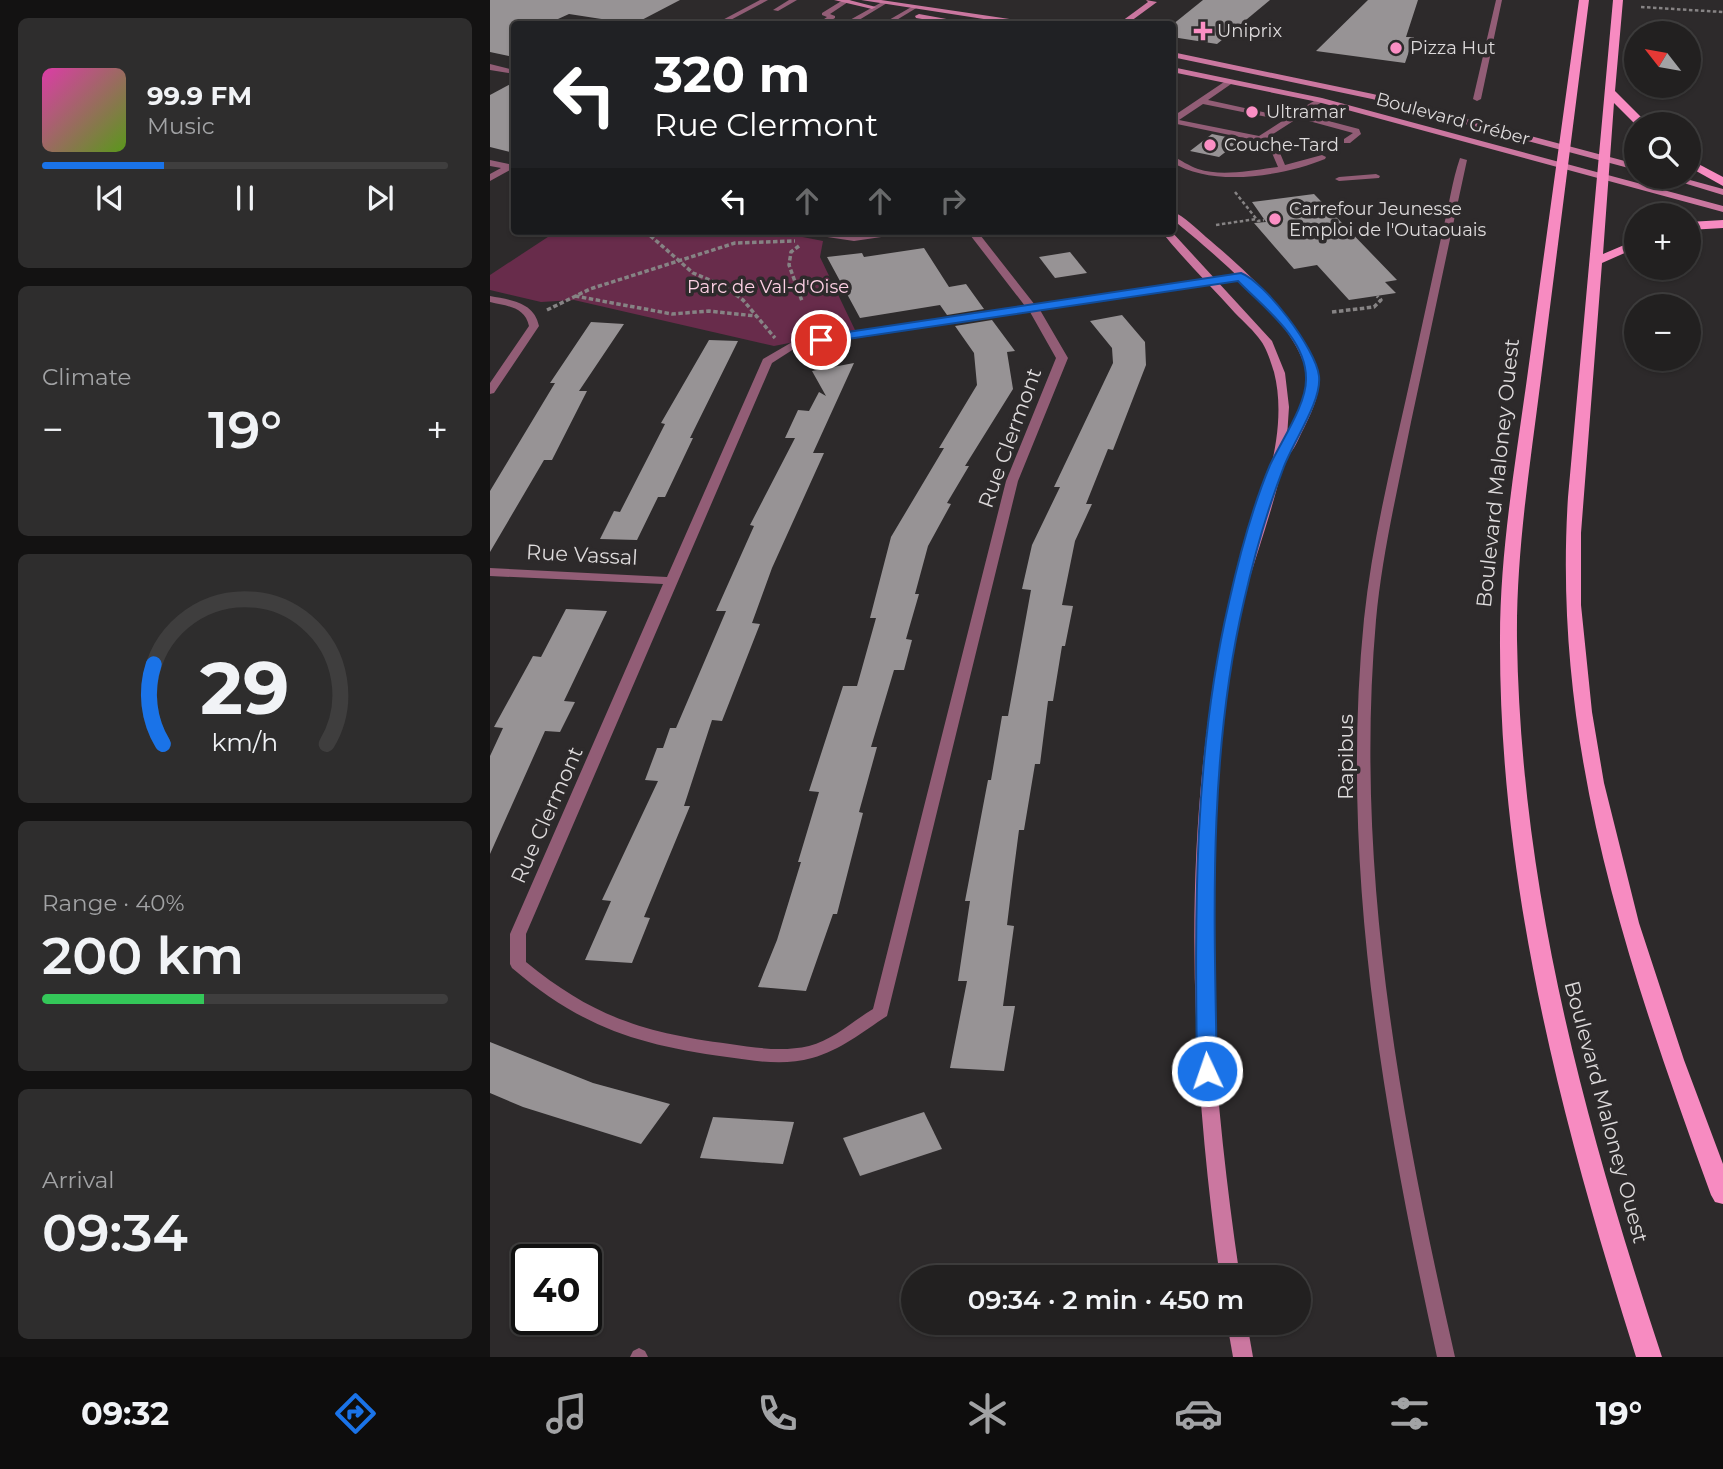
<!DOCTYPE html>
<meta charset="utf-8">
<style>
body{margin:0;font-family:Montserrat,sans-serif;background:#2e2d2d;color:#f1f3f6;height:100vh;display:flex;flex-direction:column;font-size:26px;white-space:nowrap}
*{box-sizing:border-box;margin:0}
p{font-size:23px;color:#a2a3a5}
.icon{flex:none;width:38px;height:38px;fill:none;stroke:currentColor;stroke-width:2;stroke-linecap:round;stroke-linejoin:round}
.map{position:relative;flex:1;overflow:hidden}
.side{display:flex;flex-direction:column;gap:18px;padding:18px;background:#131212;width:490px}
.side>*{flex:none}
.banner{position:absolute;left:21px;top:21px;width:665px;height:214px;border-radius:7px;box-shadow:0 2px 5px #0004,0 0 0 2px #3f3e3e;background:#202124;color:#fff;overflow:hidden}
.needle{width:46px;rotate:301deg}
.buttons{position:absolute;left:1134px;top:21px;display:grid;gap:14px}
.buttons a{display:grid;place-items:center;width:77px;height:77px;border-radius:50%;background:#222020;box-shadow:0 2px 5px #0004,0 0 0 2px #3f3e3e;font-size:35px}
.speed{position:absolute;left:21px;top:1244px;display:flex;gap:14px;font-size:35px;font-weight:700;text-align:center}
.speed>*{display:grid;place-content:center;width:91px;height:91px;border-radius:50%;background:#222020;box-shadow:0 2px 5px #0004,0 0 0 2px #3f3e3e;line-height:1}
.speed .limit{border:4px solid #111;border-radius:10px;background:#fff;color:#111}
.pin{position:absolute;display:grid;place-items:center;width:60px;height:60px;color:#fff;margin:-30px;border:4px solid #fff;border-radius:50%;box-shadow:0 2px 7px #0007}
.me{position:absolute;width:77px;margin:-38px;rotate:357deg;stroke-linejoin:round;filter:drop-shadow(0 0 5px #0008)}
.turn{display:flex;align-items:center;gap:24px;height:147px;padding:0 28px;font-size:32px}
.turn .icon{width:91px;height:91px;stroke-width:2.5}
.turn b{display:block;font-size:49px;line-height:60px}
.lanes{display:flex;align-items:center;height:66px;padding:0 28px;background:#0003;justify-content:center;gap:35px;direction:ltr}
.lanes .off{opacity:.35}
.big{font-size:52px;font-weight:600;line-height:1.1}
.side .card{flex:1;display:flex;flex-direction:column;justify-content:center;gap:10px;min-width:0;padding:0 24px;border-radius:10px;background:#2e2d2d}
.side .dial{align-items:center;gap:0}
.dial svg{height:182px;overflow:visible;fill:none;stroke:#3f3e3e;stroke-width:7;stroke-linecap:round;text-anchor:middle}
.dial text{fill:#f1f3f6;stroke:none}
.song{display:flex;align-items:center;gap:21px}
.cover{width:84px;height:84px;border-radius:10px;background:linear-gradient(135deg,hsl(320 70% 55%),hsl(90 70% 35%))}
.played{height:7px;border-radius:4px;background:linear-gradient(90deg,#1a73e8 30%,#3f3e3e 30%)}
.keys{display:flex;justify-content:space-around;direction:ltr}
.heat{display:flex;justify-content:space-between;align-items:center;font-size:38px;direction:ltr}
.charge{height:10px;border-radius:5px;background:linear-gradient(90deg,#34c759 40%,#3f3e3e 0)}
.trip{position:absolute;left:411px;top:1265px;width:410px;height:70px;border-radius:35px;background:#222020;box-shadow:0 2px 5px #0004,0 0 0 2px #3f3e3e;font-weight:600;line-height:70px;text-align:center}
.menu{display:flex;height:112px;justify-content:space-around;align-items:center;background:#0e0d0d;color:#a2a3a5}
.menu .icon{width:49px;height:49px}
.menu .active{color:#1a73e8}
.menu b{font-size:32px;color:#f1f3f6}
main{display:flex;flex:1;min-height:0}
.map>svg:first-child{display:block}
.green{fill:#682c4b}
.building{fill:#979395}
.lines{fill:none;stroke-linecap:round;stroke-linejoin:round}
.path-far1{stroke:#868384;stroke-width:2.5;stroke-dasharray:3.5 2.5;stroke-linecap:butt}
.path{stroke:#868384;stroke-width:3.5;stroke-dasharray:4.5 2.5;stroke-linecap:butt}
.lane{fill:#925d76;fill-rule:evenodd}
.street{fill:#925d76;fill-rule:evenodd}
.secondary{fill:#cb77a0;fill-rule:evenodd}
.primary{fill:#f78bc1;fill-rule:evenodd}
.route{fill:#1a73e8;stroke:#114b97;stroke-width:2}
.poi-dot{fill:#fb8fc4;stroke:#2d2a2b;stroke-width:2.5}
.labels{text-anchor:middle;stroke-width:7;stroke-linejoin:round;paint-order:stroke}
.far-poi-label{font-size:18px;fill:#dddadb;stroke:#2d2a2b;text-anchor:start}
.far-street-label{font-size:18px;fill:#dddadb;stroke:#2d2a2b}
.far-park-label{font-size:18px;fill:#fdd0e4;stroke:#2d2a2b}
.street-label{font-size:21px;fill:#dddadb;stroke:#2d2a2b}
</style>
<main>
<section class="side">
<div class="card">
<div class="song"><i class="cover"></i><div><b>99.9 FM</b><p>Music</p></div></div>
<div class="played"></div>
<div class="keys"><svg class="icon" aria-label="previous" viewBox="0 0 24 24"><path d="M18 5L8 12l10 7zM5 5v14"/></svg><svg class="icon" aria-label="pause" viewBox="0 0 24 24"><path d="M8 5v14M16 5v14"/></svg><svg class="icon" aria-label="next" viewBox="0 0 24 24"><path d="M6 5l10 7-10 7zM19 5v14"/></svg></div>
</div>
<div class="card"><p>Climate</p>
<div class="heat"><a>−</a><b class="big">19°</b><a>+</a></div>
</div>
<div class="card dial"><svg viewBox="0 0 100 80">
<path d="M14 69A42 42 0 1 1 86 69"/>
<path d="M14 69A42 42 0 0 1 10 34" stroke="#1a73e8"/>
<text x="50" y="56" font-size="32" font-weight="700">29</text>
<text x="50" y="72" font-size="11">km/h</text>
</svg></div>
<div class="card"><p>Range · 40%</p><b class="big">200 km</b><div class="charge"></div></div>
<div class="card"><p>Arrival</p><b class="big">09:34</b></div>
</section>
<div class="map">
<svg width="1233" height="1357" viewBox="0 0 1233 1357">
<rect width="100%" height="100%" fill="#2d2a2b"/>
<polygon class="green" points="67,231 282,231 333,241 330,257 365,330 284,346 84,300 51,302 0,290 0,275"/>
<g class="building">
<polygon points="0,0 190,0 144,24 79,14 57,24 24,24 24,57 0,52"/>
<polygon points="713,0 780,0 727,44 682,37 682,25"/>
<polygon points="878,0 928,0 916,37 924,37 915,63 826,51"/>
<polygon points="24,82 24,153 0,147 0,95"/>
<polygon points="722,134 751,140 729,157 700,151"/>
<polygon points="824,194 907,280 895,282 906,293 859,300 827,265 804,269 764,223 776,222 762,202"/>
<polygon points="434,248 459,287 476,284 494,309 457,315 450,305 370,318 337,257 372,253 374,257"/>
<polygon points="580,252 597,273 565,278 549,257"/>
<polygon points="632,315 655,342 656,365 623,450 618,449 596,504 602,504 585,541 572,605 583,606 575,646 572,646 563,701 558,701 550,764 545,764 534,830 529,830 523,876 517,925 524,926 513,1006 525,1006 514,1071 460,1068 477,981 468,981 480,901 475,901 498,780 501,780 512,716 518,716 541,590 532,589 542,545 570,487 564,487 623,363 622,348 600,321"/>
<polygon points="502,320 525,351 517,352 523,389 475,466 479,466 457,503 461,504 438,546 425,594 429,594 416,639 422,640 414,670 404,670 381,747 387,747 369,812 373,813 347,914 343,914 316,991 268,987 287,940 311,862 308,862 329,792 319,791 353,686 367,686 386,618 380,618 401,537 454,448 449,448 487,385 484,353 465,326"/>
<polygon points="101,322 134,324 89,391 97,391 62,460 54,460 0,552 0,491 65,383 60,383"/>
<polygon points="219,340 248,341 200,438 203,438 175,497 168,497 147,540 110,539 124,511 130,512 175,424 171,423"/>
<polygon points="364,363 323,453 334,453 282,568 262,623 270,624 232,721 222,720 194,806 200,806 154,917 160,918 142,963 95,960 121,901 112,900 168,781 155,780 167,748 173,748 180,728 186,728 236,611 226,611 264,526 260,525 305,438 295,438 308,410 319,411 329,392 336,396 322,371"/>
<polygon points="76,609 117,611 74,701 85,702 70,732 55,731 0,854 0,756 13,728 4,727 43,656 51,657"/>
<polygon points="0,1042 103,1083 180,1104 151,1144 33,1107 0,1093"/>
<polygon points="434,1112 452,1149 370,1176 353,1138"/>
<polygon points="223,1117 304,1122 293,1164 210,1158"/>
</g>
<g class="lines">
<g class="path-far1">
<polyline points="1151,7 1233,12"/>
<polyline points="745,192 768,221 774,220"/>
<polyline points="726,225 766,219"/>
</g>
<g class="path">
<polyline points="155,231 203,273 236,287 253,300 285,338"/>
<polyline points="309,246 301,252 299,265 312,301"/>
<polyline points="85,296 182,314 219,311 266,316"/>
<polyline points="57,310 100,289 245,243 305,241"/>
<polyline points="842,312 884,307 891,300 887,296"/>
</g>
<g class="lane">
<polygon points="270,0 278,0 233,24 225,24"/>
<polygon points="299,0 307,0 288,11 283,10"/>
<polygon points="353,0 361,0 340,14 345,16 345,18 334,24 327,24 337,17 332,15 332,13"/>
<polygon points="1006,0 1012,0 991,99 987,101 983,99"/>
<polygon points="392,2 397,3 369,20 384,22 384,24 371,24 358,21"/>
<polygon points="423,6 428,7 400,24 392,24"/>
<path d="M737,80L744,82L718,100L782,114L804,113L829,98H832V102L812,114L869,129L871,134L860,143H854V139L863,133L808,118L777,138L797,144L790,153L795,165L832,155L836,157L835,159C793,176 722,188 682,162V156C691,160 699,166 708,169C732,177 763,170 788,167L782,153L788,145L682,123V117ZM713,104L782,118H797L769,136L689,120Z"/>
<path d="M970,158L977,160C958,247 940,335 921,422C908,488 892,554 886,620C864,870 910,1115 965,1357H947C894,1115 849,867 874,619C883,534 905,450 923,367C933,321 943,275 953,229C959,206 962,181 970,158Z"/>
<polygon points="886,174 890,176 889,178 849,181 845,179 849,177"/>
<polygon points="149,1348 155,1351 158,1357 140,1357 143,1351"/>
</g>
<g class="street">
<polygon points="0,64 24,70 24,74 0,70"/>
<polygon points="0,160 24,165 24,171 20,170 0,181 0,174 11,168 0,166"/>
<polygon points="312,231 337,231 364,235 391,231 417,231 412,234 364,241 317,234"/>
<path d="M477,231H487L545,305L751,274L756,277L751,280L550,310L578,358L528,481L397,1016C372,1032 351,1050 322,1058C294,1066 265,1061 237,1057C148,1045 91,1027 22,968L20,964V934L173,584L0,576V568L177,577L273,359L304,341L535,306ZM540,312L566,358L516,481L383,1009C363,1021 343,1040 319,1046C293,1052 266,1048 240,1044C155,1033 103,1017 36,962V934L282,363L307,347Z"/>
<path d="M0,296C21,300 44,302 49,326L4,393L0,394V383L39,326C35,307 17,306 0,302Z"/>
</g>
<g class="secondary">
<polygon points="344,0 359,0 386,7 382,9"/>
<polygon points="371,0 391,0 539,22 543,24 526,24"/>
<polygon points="656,0 667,2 637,24 628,24 658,2"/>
<polygon points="429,14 473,22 477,24 462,24 426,18 425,16"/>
<polygon points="682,52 883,94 1146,164 1146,170 882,99 682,57"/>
<polygon points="682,67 832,98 1233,206 1233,212 828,102 682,72"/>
<polygon points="1174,177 1189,177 1233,189 1233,195"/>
<path d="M682,211C695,217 706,228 716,237C753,268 821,328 828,377C831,394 821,413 814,428C809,437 803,455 794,458C785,503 769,546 756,590C746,627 739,666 734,704C707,895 722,1087 750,1278H730C704,1087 693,897 720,706C725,668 732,629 742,592C761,526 802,442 784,372C781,363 777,349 771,341C764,331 754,322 745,313C721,286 694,260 671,231H681L782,341L795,373L799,407L797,437C806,420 817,402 817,382C818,330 721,251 682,219Z"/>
<polygon points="737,1323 757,1323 763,1357 743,1357"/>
</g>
<g class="primary">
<path d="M1089,0H1099C1083,126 1067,252 1051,378C1040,465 1026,553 1027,640C1031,890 1094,1121 1172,1357H1146C1072,1123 1009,886 1010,639C1010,549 1026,460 1038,371C1055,247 1072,124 1089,0Z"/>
<path d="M1123,0H1133L1125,91L1158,124L1146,125L1124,103L1113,254L1146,240V248L1112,263L1091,533V605L1102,712L1114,783L1149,923L1194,1060L1233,1164V1204L1225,1202L1221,1195C1137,964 1062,747 1078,497Z"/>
<polygon points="1199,159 1233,177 1233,186 1199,167"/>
<polygon points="1233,220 1233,228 1199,230 1199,222"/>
</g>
</g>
<path class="route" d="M751,273C775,282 826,349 829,376C832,402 802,443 793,469C777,511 764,557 754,601C718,755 724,914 727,1071L724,1076H710L707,1071C705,914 703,757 739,602C749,557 762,508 780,465C791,441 817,404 816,378C816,338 773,307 748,281L331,343L325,340L331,336Z"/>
<g class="poi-dot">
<path d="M709.5 20.5h7v7h7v7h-7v7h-7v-7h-7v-7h7z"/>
<circle cx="906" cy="48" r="7"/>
<circle cx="762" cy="112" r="7"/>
<circle cx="720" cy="145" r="7"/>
<circle cx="785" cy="219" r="7"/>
</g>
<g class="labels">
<g class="far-poi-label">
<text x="727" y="37">Uniprix</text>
<text x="920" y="54">Pizza Hut</text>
<text x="776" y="118">Ultramar</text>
<text x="734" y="151">Couche-Tard</text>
<text x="799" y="215">Carrefour Jeunesse<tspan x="799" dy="21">Emploi de l'Outaouais</tspan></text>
</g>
<g class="far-street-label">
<text transform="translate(963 119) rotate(15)" y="6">Boulevard Gréber</text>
</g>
<g class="far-park-label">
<text x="278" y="293">Parc de Val-d'Oise</text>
</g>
<g class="street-label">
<text transform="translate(520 438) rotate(-70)" y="7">Rue Clermont</text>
<text transform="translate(1008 473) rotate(-84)" y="7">Boulevard Maloney Ouest</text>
<text transform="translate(92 555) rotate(3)" y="7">Rue Vassal</text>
<text transform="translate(856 757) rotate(-90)" y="7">Rapibus</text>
<text transform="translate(57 815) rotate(-66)" y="7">Rue Clermont</text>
<text transform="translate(1116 1112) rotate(75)" y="7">Boulevard Maloney Ouest</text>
</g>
</g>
</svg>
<div class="buttons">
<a><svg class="needle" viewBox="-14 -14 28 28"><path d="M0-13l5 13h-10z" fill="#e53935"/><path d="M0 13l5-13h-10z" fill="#a2a3a5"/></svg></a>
<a><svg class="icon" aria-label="search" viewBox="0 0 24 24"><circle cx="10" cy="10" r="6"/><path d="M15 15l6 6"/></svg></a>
<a>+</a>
<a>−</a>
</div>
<div class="speed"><div class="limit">40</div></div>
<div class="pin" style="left:331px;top:340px;background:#d93025"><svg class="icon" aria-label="arrive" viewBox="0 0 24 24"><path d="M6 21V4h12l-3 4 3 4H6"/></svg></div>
<svg class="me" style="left:717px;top:1071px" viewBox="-20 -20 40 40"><circle r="17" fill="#1a73e8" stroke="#fff" stroke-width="3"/><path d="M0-11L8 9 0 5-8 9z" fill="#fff"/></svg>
<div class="trip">09:34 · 2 min · 450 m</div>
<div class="banner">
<div class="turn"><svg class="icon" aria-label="left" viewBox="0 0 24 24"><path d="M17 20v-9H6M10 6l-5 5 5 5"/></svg><div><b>320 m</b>Rue Clermont</div></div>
<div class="lanes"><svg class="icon" aria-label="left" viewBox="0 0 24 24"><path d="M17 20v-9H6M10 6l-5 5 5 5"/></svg><svg class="icon off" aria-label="ahead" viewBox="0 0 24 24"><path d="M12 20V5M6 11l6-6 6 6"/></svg><svg class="icon off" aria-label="ahead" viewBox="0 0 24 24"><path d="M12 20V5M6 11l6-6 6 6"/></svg><svg class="icon off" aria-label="right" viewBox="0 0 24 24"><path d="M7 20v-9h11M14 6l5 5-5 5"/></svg></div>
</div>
</div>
</main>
<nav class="menu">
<b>09:32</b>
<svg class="icon active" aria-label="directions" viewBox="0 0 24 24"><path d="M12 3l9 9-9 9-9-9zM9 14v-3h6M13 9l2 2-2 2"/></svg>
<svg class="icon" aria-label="music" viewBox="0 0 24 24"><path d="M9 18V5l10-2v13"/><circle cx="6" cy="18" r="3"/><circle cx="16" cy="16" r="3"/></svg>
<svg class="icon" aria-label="phone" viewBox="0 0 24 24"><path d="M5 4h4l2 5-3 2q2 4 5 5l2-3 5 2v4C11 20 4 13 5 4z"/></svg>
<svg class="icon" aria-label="climate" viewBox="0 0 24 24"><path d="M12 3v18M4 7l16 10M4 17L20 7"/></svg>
<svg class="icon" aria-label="car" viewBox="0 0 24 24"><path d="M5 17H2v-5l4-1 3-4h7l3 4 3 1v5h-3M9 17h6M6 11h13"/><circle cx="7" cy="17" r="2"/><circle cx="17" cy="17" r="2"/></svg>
<svg class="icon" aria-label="filters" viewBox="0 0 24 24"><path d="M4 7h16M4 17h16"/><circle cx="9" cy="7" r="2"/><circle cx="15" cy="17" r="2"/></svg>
<b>19°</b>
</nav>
